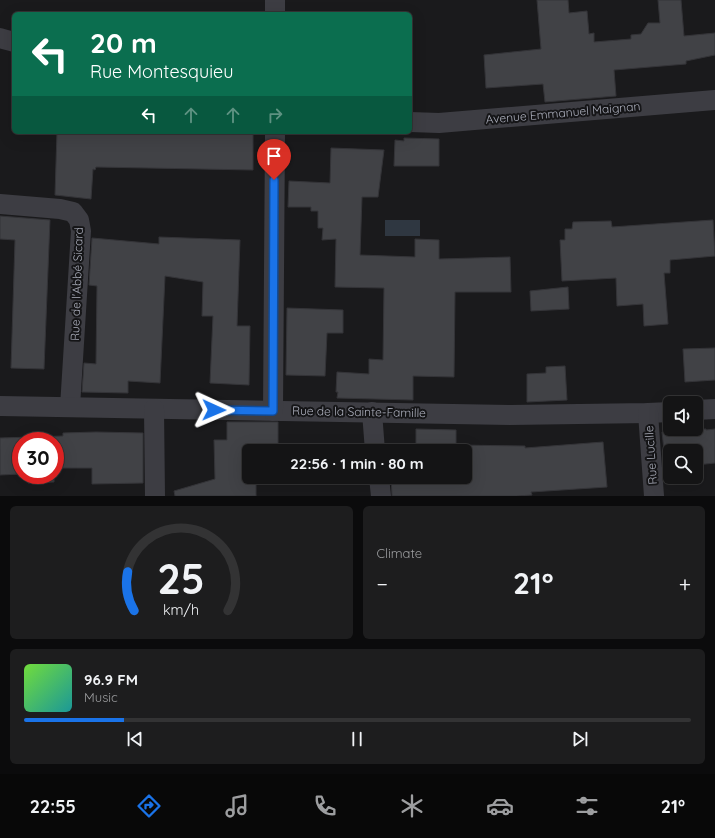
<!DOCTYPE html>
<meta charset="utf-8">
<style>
body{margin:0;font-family:Quicksand,sans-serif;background:#1d1d1e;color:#f1f3f6;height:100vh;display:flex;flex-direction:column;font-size:15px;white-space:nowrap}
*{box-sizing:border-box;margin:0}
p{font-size:13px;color:#9d9ea0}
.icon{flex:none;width:22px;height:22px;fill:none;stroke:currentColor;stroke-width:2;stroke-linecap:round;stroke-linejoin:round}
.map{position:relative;height:496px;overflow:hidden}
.drawer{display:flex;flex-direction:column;gap:10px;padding:10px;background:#0b0b0c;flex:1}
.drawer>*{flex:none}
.top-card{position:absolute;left:12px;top:12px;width:400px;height:122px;border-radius:6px;box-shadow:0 4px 16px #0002,0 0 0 1px #333334;background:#0b6e4f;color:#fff;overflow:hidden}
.tools{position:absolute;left:663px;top:396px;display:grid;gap:8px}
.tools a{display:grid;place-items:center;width:40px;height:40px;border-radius:6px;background:#141415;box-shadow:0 4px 16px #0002,0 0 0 1px #333334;font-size:20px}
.speed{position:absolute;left:12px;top:432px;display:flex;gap:8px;font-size:20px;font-weight:700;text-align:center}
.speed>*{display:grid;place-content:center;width:52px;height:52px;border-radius:50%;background:#141415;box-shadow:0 4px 16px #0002,0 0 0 1px #333334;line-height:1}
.speed .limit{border:6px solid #d22;background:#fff;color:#111}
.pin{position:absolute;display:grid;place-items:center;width:34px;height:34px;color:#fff;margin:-41px -17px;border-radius:50% 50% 50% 0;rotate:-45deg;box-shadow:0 0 4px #0007}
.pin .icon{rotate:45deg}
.me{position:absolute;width:44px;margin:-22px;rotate:91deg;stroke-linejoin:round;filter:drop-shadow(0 0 3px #0008)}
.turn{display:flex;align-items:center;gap:14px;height:84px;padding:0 12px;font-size:18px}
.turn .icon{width:52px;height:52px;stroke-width:2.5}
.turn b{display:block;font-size:28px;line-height:34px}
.lanes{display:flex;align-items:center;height:38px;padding:0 12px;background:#0003;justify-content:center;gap:20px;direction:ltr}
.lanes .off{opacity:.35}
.big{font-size:30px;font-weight:800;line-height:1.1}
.drawer .tile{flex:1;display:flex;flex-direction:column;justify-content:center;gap:6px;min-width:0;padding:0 14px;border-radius:6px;background:#1d1d1e}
.drawer .dial{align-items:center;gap:0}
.dial svg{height:104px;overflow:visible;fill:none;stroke:#333334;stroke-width:7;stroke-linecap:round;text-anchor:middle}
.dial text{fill:#f1f3f6;stroke:none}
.song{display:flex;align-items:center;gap:12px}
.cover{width:48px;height:48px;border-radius:6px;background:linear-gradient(135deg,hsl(100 70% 55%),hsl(180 70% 35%))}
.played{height:4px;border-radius:2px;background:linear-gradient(90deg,#1a73e8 15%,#333334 15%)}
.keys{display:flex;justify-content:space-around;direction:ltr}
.heat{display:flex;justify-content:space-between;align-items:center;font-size:22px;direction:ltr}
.drawer .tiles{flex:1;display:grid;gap:10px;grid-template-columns:1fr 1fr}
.tile:last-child{grid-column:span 2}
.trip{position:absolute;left:242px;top:444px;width:230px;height:40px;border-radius:6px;background:#141415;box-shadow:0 4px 16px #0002,0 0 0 1px #333334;font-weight:800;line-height:40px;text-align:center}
.tab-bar{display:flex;height:64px;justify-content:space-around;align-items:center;background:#080808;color:#9d9ea0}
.tab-bar .icon{width:28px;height:28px}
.tab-bar .current{color:#1a73e8}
.tab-bar b{font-size:18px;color:#f1f3f6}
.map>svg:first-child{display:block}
.water{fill:#2f3741}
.building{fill:#414246;stroke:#343438}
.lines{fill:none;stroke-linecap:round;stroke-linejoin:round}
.street{stroke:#3d3d43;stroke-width:20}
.route-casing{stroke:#114b97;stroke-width:10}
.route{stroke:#1a73e8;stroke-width:7}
.labels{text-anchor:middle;stroke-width:4;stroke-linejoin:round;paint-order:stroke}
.street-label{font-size:12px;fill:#acafbc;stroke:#151517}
</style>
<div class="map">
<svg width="715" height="496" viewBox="0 0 715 496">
<rect width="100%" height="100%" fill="#1a1a1c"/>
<rect class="water" x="385" y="220" width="35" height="16"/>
<g class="building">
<polygon points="537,0 568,0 569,13 587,11 589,34 594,33 594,42 631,39 631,35 641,34 648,23 660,23 658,0 681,0 684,36 715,33 715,55 686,61 686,64 614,70 616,96 545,102 543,84 486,88 484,55 541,49"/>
<polygon points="57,132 253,132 253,170 96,167 95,170 93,169 91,199 55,195"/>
<polygon points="404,138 439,139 439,166 394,166 395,140 404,141"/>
<polygon points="331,148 384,150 378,197 362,197 360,255 415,257 415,239 439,240 439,259 510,257 511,292 455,292 454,377 413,376 413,400 337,398 338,392 336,392 337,372 369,374 369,359 383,360 384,288 335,287 336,239 322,240 323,228 318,228 318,211 311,211 311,207 288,207 289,181 330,183"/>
<polygon points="0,216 50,220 44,369 11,368 15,240 0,239"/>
<polygon points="713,220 715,256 670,260 670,273 664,273 668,324 644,326 643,304 617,306 616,278 562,281 560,240 565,240 565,229 572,229 573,222 611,221 612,227"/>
<polygon points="159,237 240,240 237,326 250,326 249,385 210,383 213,316 202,316 203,282 165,276 160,383 128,381 128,393 82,392 84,363 96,364 97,286 89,285 92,238 159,244"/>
<polygon points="568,287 569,309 531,311 530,291"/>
<polygon points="287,308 343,310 343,333 327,333 325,376 286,375"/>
<polygon points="715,348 715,380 685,382 683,349"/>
<polygon points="565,366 567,400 527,402 527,374 546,373 546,367"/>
<polygon points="227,422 278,422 278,451 249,451 249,477 256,477 256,496 175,496 174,491 215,479 214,440 227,440"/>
<polygon points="416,429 456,430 456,445 525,446 525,448 603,442 607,487 531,492 532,495 517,496 392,496 391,477 465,477 465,451 416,451"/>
<polygon points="706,429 706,430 715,429 715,463 696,465 696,451 670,451 670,468 666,468 662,432"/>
<polygon points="96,432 143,433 143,483 92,484 92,468 55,468 55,441 21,441 21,474 0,475 0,438 63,436 63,433"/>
<polygon points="27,475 54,475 54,482 28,483"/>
</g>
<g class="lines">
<g class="street">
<polyline points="275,14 275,0"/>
<polyline points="0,38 14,42"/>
<polyline points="410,122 439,123 715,100"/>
<polyline points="0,204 60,209 73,212 79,220 81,231 70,407"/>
<polyline points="0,406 510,415 648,413 670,412"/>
<polyline points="154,409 155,496"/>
<polyline points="696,410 715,409"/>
<polyline points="273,411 275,132"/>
<polyline points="372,412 375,451"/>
<polyline points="648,413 654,496"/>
<polyline points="379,477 381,496"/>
</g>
</g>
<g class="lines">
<defs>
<polyline id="route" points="214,410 273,411 274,180"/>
</defs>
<use href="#route" class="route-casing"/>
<use href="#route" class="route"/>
</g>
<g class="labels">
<g class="street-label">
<text transform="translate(563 113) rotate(-5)" y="4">Avenue Emmanuel Maignan</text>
<text transform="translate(77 284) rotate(-88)" y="4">Rue de l'Abbé Sicard</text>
<text transform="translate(359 412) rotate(1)" y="4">Rue de la Sainte-Famille</text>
<text transform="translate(651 455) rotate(-94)" y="4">Rue Lucille</text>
</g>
</g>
</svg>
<div class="tools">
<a><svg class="icon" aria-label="sound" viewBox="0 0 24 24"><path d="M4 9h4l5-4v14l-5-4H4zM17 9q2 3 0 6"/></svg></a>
<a><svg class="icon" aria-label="search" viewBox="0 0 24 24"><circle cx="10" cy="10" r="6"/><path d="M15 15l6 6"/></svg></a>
</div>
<div class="speed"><div class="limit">30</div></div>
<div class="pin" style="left:274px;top:180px;background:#d93025"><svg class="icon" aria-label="arrive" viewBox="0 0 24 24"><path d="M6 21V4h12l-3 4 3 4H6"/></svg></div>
<svg class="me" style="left:214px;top:410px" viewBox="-20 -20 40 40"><path d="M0-17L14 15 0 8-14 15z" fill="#1a73e8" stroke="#fff" stroke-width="4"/></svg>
<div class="trip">22:56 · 1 min · 80 m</div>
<div class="top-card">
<div class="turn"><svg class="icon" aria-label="left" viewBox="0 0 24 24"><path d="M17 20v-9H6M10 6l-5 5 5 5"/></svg><div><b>20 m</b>Rue Montesquieu</div></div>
<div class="lanes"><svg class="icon" aria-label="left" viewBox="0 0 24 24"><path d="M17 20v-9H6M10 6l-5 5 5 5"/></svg><svg class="icon off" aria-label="ahead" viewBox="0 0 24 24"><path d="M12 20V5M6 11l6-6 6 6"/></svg><svg class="icon off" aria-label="ahead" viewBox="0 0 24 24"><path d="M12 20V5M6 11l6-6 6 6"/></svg><svg class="icon off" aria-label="right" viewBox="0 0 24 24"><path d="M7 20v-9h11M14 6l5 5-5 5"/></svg></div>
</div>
</div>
<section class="drawer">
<div class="tiles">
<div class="tile dial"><svg viewBox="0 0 100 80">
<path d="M14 69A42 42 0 1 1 86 69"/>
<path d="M14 69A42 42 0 0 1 9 39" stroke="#1a73e8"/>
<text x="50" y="56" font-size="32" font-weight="700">25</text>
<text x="50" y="72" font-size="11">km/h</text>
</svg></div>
<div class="tile"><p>Climate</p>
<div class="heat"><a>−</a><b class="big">21°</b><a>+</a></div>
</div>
<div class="tile">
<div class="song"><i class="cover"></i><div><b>96.9 FM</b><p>Music</p></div></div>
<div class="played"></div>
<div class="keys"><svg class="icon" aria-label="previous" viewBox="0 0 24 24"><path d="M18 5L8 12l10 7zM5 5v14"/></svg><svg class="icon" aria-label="pause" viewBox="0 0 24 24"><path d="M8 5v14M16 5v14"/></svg><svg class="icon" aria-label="next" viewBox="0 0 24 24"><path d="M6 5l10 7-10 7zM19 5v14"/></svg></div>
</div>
</div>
</section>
<nav class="tab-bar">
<b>22:55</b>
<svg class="icon current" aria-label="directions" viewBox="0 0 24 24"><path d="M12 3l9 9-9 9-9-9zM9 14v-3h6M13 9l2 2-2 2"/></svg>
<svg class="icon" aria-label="music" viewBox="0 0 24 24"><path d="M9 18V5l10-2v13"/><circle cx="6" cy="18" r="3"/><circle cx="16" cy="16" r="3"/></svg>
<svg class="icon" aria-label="phone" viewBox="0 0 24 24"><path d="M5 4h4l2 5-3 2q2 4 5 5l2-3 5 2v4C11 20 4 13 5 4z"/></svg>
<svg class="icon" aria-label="climate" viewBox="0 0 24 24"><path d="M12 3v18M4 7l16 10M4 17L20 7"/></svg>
<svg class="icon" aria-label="car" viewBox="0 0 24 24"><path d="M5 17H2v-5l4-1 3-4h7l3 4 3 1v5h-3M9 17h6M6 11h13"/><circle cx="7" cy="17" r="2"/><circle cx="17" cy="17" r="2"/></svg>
<svg class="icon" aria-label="filters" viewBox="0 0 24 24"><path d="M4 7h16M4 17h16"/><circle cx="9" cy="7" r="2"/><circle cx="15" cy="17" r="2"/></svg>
<b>21°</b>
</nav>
